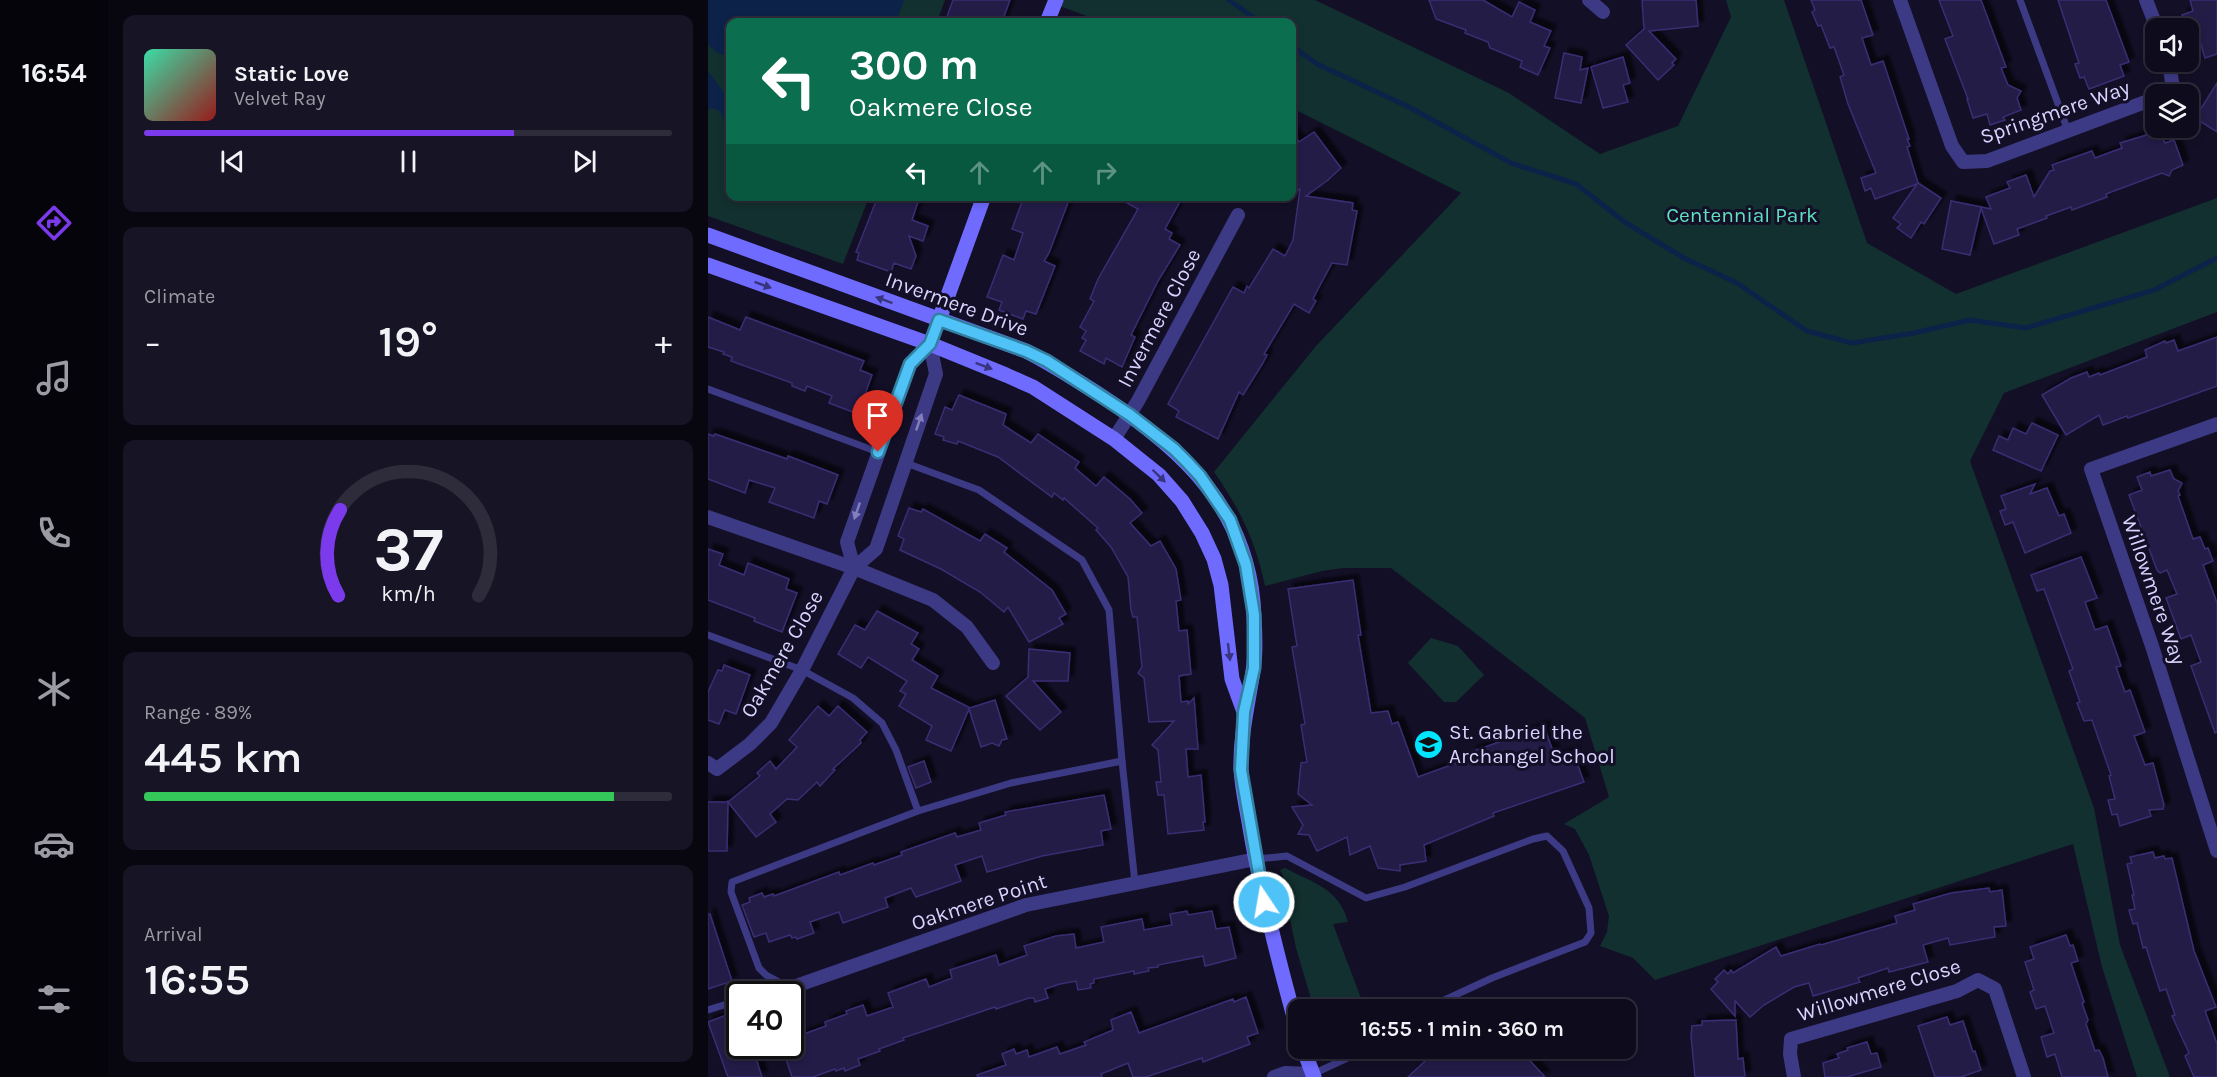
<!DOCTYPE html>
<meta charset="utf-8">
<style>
body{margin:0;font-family:Karla,sans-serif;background:#171425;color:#f1f3f6;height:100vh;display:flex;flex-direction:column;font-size:22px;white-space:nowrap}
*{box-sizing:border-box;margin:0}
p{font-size:20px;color:#9b9ba3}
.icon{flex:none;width:33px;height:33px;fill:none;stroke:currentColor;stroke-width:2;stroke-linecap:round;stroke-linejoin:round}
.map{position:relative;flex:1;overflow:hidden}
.side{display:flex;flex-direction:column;gap:15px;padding:15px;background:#08060f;width:600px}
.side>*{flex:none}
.guide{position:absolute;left:18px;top:18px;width:570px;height:183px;border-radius:12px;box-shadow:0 3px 9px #0003,0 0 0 2px #2e2b3b;background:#0b6e4f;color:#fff;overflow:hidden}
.controls{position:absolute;left:1437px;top:18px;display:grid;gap:12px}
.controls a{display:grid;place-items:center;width:54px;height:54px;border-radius:12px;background:#0e0b1c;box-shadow:0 3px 9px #0003,0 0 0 2px #2e2b3b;font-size:30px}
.speed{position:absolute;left:18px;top:981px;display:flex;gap:12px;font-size:30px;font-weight:700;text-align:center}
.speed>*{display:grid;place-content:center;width:78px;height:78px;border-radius:50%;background:#0e0b1c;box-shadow:0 3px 9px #0003,0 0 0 2px #2e2b3b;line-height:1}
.speed .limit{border:3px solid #111;border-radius:9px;background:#fff;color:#111}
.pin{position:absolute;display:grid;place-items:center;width:51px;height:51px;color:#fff;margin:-62px -26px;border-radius:50% 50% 50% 0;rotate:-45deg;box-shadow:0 0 6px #0007}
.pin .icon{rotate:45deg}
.me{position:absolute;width:66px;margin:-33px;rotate:348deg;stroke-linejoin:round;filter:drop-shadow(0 0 4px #0008)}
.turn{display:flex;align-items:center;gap:21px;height:126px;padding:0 24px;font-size:27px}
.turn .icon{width:78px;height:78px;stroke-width:2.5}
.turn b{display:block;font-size:42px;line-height:51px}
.lanes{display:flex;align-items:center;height:57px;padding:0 24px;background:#0003;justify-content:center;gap:30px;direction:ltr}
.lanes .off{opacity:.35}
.big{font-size:45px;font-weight:600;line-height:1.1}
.side .tile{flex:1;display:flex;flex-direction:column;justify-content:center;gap:9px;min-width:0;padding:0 21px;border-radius:12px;background:#171425}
.side .dial{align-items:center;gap:0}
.dial svg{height:156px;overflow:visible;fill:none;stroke:#2e2b3b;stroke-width:7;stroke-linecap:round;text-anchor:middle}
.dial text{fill:#f1f3f6;stroke:none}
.song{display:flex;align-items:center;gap:18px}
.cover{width:72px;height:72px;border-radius:9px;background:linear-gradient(135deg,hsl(160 70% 55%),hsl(0 70% 35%))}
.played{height:6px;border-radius:3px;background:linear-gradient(90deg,#7c3aed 70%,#2e2b3b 70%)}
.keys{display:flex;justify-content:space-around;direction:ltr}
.heat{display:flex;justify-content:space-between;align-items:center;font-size:33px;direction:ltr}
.charge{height:9px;border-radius:4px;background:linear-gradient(90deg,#34c759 89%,#2e2b3b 0)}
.trip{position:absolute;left:580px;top:999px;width:348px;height:60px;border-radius:12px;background:#0e0b1c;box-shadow:0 3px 9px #0003,0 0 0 2px #2e2b3b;font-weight:600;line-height:60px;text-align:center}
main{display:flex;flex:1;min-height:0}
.menu{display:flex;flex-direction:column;width:108px;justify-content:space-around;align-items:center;background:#06040b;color:#9b9ba3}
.menu .icon{width:42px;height:42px}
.menu .active{color:#7c3aed}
.menu b{font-size:27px;color:#f1f3f6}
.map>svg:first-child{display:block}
.green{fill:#12302f}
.water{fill:#0c2248}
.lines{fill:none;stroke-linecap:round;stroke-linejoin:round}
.stream{stroke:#0c2248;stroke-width:5}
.building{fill:#241b47;stroke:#3b2d73;stroke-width:1.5;filter:url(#shadow)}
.lane{stroke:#3d3a85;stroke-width:7}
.street{stroke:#3d3a85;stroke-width:14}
.secondary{stroke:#6f6bff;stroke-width:15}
.oneway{fill:#38347d}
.oneway2{fill:#837fbc}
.route-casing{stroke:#337fa1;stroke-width:15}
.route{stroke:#4fc3f7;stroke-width:10}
.labels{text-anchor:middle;stroke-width:6;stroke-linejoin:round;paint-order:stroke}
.street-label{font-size:21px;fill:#d9d4ff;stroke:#130f26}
.park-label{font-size:21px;fill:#5fe0c0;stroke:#130f26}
.poi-label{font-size:21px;fill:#d9d4ff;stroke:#130f26;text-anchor:start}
</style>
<main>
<nav class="menu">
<b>16:54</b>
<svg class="icon active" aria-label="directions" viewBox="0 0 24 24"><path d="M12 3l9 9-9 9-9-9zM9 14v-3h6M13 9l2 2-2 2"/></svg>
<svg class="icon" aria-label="music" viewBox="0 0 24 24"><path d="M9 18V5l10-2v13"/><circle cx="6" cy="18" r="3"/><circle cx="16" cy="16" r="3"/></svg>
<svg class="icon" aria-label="phone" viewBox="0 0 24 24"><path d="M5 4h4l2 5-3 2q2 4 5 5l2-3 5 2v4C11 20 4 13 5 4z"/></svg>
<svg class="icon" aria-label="climate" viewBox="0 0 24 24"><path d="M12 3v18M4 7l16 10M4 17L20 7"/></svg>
<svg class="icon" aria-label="car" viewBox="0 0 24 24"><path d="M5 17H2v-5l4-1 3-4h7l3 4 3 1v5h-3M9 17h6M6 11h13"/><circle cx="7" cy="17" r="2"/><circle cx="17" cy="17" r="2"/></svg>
<svg class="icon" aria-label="filters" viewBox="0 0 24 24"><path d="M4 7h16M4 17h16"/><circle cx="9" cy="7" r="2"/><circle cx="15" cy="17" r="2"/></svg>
</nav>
<section class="side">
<div class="tile">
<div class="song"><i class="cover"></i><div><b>Static Love</b><p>Velvet Ray</p></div></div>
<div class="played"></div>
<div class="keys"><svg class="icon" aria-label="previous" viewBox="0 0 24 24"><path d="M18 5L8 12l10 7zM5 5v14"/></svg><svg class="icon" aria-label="pause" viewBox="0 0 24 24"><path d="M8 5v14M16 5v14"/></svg><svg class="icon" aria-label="next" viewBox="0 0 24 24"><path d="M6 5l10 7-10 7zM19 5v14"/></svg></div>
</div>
<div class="tile"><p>Climate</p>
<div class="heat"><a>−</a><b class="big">19°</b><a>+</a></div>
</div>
<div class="tile dial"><svg viewBox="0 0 100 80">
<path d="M14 69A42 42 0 1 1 86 69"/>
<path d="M14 69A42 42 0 0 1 15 25" stroke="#7c3aed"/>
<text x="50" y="56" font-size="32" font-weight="700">37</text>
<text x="50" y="72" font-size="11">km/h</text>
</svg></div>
<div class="tile"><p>Range · 89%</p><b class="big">445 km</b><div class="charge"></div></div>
<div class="tile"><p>Arrival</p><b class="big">16:55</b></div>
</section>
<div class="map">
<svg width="1509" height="1077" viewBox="0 0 1509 1077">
<defs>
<filter id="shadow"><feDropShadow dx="5.5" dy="-5.5" stdDeviation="1.5" flood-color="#0009"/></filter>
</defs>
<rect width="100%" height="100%" fill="#130f26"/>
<g class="green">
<polygon points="0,0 237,0 229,22 22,22 22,196 161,197 135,264 0,216"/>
<path d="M348,0H607L801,93L892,154L970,126L1023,17L1018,0H1076L1159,243L1248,294L1509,198V312L1296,393L1262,461L1386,808L1412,945L1462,1077H1429L1394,967L1365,844L947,980L925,958L892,946L899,932L901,916L881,855L867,829L856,824L901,797L877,718L683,568H635L614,571L557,586C548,542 532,509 506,472L608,346L753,193L584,108V22H395L346,4Z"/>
<polygon points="723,638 750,646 776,675 748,702 736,702 700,663"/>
<path d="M577,868C605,883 631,888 640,922L625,924L657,1009H606L588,948L576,891V878L572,870Z"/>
</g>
<g class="water">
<polygon points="0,0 196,0 188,22 22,22 22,58 10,53 0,45"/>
<path d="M0,71L22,101V164C17,147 20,127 12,111L3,108L0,110Z"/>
</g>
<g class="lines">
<g class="stream">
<polyline points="521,0 552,22"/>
<polyline points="584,46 609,64 701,107 803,163 868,184 918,223 976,258 1029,283 1099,331 1144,343 1206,333 1262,320 1318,328 1446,290 1509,258"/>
</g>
</g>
<g class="building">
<polygon points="245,0 302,0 294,22 237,22"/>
<polygon points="721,0 775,0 804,17 811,2 827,10 822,22 843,31 836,46 842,48 830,75 812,67 814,61 782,48 780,42 757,33 758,30 728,19"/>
<polygon points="934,0 988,0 990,26 941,31 968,59 964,63 966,65 950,80 918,45 936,29"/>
<polygon points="1103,0 1153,0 1165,35 1154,38 1163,65 1175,61 1201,139 1199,139 1202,146 1199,147 1210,183 1233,198 1216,224 1213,222 1203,238 1189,228 1193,224 1185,218 1209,184 1167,199 1163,188 1157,191 1153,178 1168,173 1140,104 1132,77 1136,75 1126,47 1122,48 1113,25 1110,26 1104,12 1107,10"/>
<polygon points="1231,0 1273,0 1298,67 1293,68 1300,85 1313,91 1309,98 1313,110 1295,117 1297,120 1282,125 1279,114 1265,118 1259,99 1260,99 1237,39 1245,36"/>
<polygon points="1350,0 1398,0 1421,62 1412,65 1416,76 1381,89 1376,77 1372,78 1367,64 1371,63"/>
<polygon points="1482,0 1509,0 1509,54 1497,58 1489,31 1480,33 1474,15 1485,11"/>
<polygon points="856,53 874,57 872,70 880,68 873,103 847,98"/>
<polygon points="915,57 922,83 915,85 920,102 895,108 883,67"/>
<polygon points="1509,83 1509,132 1487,118"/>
<polygon points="1452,131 1457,143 1466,140 1475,165 1464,170 1461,176 1454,173 1398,194 1399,197 1364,210 1363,207 1338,216 1339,218 1309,229 1311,235 1286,244 1273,208 1262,255 1234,249 1243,201 1283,209 1278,197 1302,188 1299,182 1318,175 1326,197 1342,171 1346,170 1344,165 1384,151 1387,158 1414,148 1412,143"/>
<polygon points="584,132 591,142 606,132 633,168 620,180 598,196 645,203 644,210 649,211 639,265 624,263 609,291 605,299 608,301 601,313 586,304 556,354 559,355 555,363 535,395 531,392 510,439 468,417 471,411 460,404 525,287 536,293 539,286 541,288 565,249 577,256 585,240 592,189 584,195"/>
<polygon points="170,196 212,196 204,220 220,226 215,241 201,236 208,256 203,269 186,263 183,272 149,260 151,253 148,252"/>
<polygon points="316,196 359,196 358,199 361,200 341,253 336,261 347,266 328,314 318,311 315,319 291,310 294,302 279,297 295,255 306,260 315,233 304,229"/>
<polygon points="407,196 475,196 457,229 464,233 461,239 472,245 450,281 423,335 427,337 414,367 398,358 396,364 372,351 378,340 374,338 378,331 372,327 386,301 382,299 390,279 430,209"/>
<polygon points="0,317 32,330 38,317 156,361 152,370 164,375 150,414 121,403 124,396 99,386 97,391 84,386 84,383 23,361 24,357 15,354 16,352 0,347"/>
<polygon points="1509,337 1509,386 1420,418 1419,416 1395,425 1391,415 1358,435 1334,395 1363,378 1379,372 1381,377 1391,373 1392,375 1439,357 1437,350 1457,341 1458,343 1466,340 1470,351"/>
<polygon points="251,395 298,414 295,425 323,443 330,434 371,462 367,468 388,486 396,477 422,499 434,513 422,523 443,546 452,541 468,569 473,600 468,601 471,631 479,630 483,674 471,676 473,702 480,701 480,704 486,698 490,749 478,749 480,777 493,775 497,822 495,822 496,830 460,834 456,795 450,795 448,782 453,782 450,750 444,745 466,721 441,722 436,678 430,673 434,667 429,617 425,617 423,610 420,577 403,547 388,530 390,528 356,498 355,500 346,493 344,497 290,457 250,441 249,444 235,440 236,437 227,434 237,407 244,410"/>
<polygon points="1324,423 1350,435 1333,471 1285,450 1291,436 1300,440 1305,428 1318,434"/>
<polygon points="0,434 6,436 7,434 79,459 80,456 130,475 119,504 111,501 106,518 61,502 67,488 41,480 37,493 0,479"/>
<polygon points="1462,470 1466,479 1474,483 1470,491 1472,495 1470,496 1485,539 1492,537 1497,549 1500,548 1505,561 1495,565 1509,603 1509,732 1507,733 1483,666 1493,662 1483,635 1473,639 1458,598 1469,594 1459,570 1452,573 1449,570 1421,495 1434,490 1429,477 1442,472 1443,476"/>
<polygon points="1327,484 1322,494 1339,488 1351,516 1356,514 1363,533 1317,553 1305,522 1297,525 1292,511 1298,509 1293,496"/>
<polygon points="201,508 213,512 215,509 272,541 277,534 299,548 296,552 344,590 358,614 351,618 355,624 321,642 300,607 296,612 272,592 233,569 192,550 196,539 190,536"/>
<polygon points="0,549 15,554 11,565 36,575 40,563 81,579 78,589 89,593 74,632 46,621 47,618 0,600"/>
<polygon points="1373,557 1389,598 1377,602 1387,630 1399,626 1413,666 1408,667 1417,692 1422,690 1437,732 1426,736 1437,765 1445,763 1456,805 1455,809 1441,810 1443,816 1412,826 1409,814 1404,815 1400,800 1407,799 1401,776 1403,775 1384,720 1376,721 1369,703 1372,702 1361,671 1365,669 1336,589 1329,591 1323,575"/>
<polygon points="645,580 653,635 650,635 663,713 680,711 684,724 690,722 710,777 765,757 763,752 836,726 847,757 865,752 876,782 785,813 786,816 716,845 718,861 692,865 692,871 670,868 662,846 642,855 639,837 609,851 601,835 590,834 595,825 584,807 604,805 590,794 593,763 599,762 593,725 597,724 584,647 589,646 580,589"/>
<polygon points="169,611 210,633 203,644 211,649 204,660 230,676 223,688 262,708 287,700 299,739 294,740 291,746 284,743 273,747 261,709 243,751 218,740 224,726 191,706 198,694 192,691 199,681 160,657 153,668 130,654 147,625 157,630"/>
<polygon points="321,649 362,653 360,681 325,681 353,712 332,730 298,696 320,677"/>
<polygon points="16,665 42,675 28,714 17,710 11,724 0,720 0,692 10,670 14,671"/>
<polygon points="110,706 121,716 130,706 159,732 152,740 153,743 125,769 127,770 112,786 109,782 90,800 79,799 62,814 68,822 48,837 20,802 19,851 0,851 0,802 20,802 52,776 49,773 62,761 68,769 89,747 81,740"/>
<polygon points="216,761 223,782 208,788 200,767"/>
<polygon points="396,795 403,829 393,831 395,845 334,856 279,872 274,856 247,865 253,881 208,897 203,888 177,898 180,907 135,923 131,912 102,922 106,933 89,939 88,937 84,938 82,935 61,942 58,933 46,937 34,905 42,902 41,898 54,893 56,897 65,894 66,896 131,872 132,875 165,863 166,865 194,855 193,852 247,833 249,837 273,830 271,823 298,815 297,812"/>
<polygon points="1445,852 1447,858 1456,856 1457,859 1464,858 1486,951 1508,1007 1497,1011 1509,1044 1509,1077 1486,1077 1477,1056 1481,1053 1464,1016 1467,1015 1458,989 1452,991 1438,947 1435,948 1429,923 1425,924 1421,910 1427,909 1424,895 1426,895 1419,864 1424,863 1422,857"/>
<polygon points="1281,888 1282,892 1294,890 1298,926 1286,927 1287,937 1242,945 1240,938 1215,945 1220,962 1181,972 1180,968 1150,978 1152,982 1105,996 1101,983 1086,987 1056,1005 1042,1017 1027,1001 1027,1016 1003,989 1010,982 1007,979 1016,970 1020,974 1023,970 1025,973 1068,947 1073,956 1112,944 1113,945 1189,923 1187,916 1207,910 1205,904 1243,893"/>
<polygon points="479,911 480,915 504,911 508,929 521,927 528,958 497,966 495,956 450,965 450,967 440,968 441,971 426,974 426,971 386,979 386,983 382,984 383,988 370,990 368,981 352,984 337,989 340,998 327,1002 326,998 321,998 288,1009 287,1007 195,1038 196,1040 171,1049 172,1051 150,1059 152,1065 137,1071 136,1068 128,1071 127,1069 105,1077 84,1077 74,1047 87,1042 85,1038 118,1026 117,1022 139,1014 138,1011 155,1005 159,1016 185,1007 180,993 218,979 221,987 244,978 242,970 288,955 291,965 319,955 316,946 348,936 366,934 368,948 396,942 393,927 434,919 436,930 464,925 462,914"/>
<polygon points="0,914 2,914 24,981 0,989"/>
<polygon points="1358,935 1362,946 1365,945 1370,961 1363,963 1376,1002 1374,1003 1380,1020 1378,1024 1387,1051 1391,1050 1395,1058 1400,1077 1354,1077 1347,1054 1339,1057 1333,1037 1346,1033 1337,1006 1328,1009 1322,992 1326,990 1317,962 1326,959 1322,947"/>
<polygon points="538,997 550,1033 539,1037 542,1044 495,1062 494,1058 438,1077 425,1077 420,1063 393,1074 394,1077 270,1077 269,1075 298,1065 294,1054 306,1049 308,1054 319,1050 321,1057 349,1047 352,1054 378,1045 376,1042 405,1030 403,1020 423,1012 431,1033 525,999 526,1002"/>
<polygon points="32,1010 32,1046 44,1046 54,1077 20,1077 0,1022"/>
<polygon points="1239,1017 1242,1025 1255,1021 1265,1052 1267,1051 1273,1070 1253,1077 1227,1077 1210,1026"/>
<polygon points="1028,1020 1030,1059 1035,1058 1037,1077 987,1077 983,1036 984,1026 994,1025 994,1021"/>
<polygon points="1159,1042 1163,1054 1169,1053 1173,1067 1139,1077 1117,1077 1115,1063 1131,1058 1129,1054 1140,1050 1139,1048"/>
<polygon points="731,1048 810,1048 837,1077 700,1077"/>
</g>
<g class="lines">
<g class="lane">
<polyline points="1312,0 1360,131"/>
<polyline points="0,389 170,452"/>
<polyline points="198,463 271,490 374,560 401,610 414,761"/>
<polyline points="0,635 94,670 145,698 174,723 188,750 210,811"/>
<polyline points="548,859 579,856 658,898 697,887 825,839 839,836 855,851 881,908 883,933 877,942 784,978 715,1010"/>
<polyline points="82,988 58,975 51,968 23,892 24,882 210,811 303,783 414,761 427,883"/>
<polyline points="50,994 82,988"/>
<polyline points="0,1010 32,1000"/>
<polyline points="605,1074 661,1048"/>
</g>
<g class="street">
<polyline points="881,0 895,12"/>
<polyline points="1192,0 1244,146 1255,162 1279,161 1448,98"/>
<polyline points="1438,0 1449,28"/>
<polyline points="1455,94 1465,89 1461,62"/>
<polyline points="1509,424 1383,469 1444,646 1509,851"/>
<polyline points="406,439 430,401 530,215"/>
<polyline points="0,517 146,568 225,600 259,627 285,663"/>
<polyline points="146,568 139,542 202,364 222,344 231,320"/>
<polyline points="0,763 9,769 42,744 63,723 94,670 146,568 168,549 228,374 222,344"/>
<polyline points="82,988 318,905 548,859"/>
<polyline points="566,1077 577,1073 605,1074"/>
<polyline points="1086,1077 1082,1054 1083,1039 1249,991 1270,980 1287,989 1316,1077"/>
</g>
<g class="secondary">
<polyline points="339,22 348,0"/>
<path d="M0,235L318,351C344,364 368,380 392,395C475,449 542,510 546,616C547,633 548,654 545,671C540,704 532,736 533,769C534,789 539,809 542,828C554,898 572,967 591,1035"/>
<polyline points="0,265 222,344 298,375 325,387 406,439 451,475 474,501 494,533 506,559 513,585 524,679 536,712"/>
<polyline points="231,320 276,196"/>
<polyline points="595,1048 606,1077"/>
</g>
</g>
<defs><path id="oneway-solid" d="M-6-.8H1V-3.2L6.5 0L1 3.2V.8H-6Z" transform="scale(1.5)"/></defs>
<g class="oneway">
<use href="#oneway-solid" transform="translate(55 285) rotate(20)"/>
<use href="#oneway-solid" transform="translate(176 300) rotate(-160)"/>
<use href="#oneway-solid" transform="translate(276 366) rotate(21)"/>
<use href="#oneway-solid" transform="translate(451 476) rotate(44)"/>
<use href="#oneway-solid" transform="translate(521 652) rotate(83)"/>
</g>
<g class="oneway2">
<use href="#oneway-solid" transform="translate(211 422) rotate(-71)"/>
<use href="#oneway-solid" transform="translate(149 511) rotate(109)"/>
</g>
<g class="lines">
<defs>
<polyline id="route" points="170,452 202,364 222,344 231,320 318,351 339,361 422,415 466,449 479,462 492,476 522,520 538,565 546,615 546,668 536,712 533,770 556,902"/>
</defs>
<use href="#route" class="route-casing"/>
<use href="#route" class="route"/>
</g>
<defs>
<symbol id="school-disc" viewBox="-11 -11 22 22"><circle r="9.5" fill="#00e5ff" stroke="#130f26"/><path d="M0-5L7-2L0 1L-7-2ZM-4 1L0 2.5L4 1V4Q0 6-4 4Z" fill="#111"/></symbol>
</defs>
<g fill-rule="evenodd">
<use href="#school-disc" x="704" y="728" width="33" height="33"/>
</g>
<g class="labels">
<g class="street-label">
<text transform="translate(1347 112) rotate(-19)" y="7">Springmere Way</text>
<text transform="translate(249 304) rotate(20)" y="7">Invermere Drive</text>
<text transform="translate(451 318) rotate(-62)" y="7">Invermere Close</text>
<text transform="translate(1446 590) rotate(71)" y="7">Willowmere Way</text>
<text transform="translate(74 654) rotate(-60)" y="7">Oakmere Close</text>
<text transform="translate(271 902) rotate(-18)" y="7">Oakmere Point</text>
<text transform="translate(1171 990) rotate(-17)" y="7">Willowmere Close</text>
</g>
<g class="park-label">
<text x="1034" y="222">Centennial Park</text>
</g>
<g class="poi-label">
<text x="741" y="739">St. Gabriel the<tspan x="741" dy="24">Archangel School</tspan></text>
</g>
</g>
</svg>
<div class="controls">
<a><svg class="icon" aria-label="sound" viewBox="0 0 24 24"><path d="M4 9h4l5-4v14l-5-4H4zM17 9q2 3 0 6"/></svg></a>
<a><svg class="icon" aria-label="layers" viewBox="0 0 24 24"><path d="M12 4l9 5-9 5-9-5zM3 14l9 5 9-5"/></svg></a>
</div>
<div class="speed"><div class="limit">40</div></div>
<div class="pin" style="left:170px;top:452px;background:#d93025"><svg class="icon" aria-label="arrive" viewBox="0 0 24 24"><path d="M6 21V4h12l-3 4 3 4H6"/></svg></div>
<svg class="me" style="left:556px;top:902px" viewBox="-20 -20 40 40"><circle r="17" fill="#4fc3f7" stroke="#fff" stroke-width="3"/><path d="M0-11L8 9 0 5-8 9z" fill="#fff"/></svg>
<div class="trip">16:55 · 1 min · 360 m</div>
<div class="guide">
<div class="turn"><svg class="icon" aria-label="left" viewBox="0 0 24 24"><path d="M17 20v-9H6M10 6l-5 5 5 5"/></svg><div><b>300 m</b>Oakmere Close</div></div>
<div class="lanes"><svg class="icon" aria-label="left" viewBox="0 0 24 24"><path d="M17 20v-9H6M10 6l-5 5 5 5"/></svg><svg class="icon off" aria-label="ahead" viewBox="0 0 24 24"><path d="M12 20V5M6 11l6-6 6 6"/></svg><svg class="icon off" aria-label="ahead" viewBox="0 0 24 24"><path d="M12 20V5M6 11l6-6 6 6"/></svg><svg class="icon off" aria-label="right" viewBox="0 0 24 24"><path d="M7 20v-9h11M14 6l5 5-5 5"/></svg></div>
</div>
</div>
</main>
